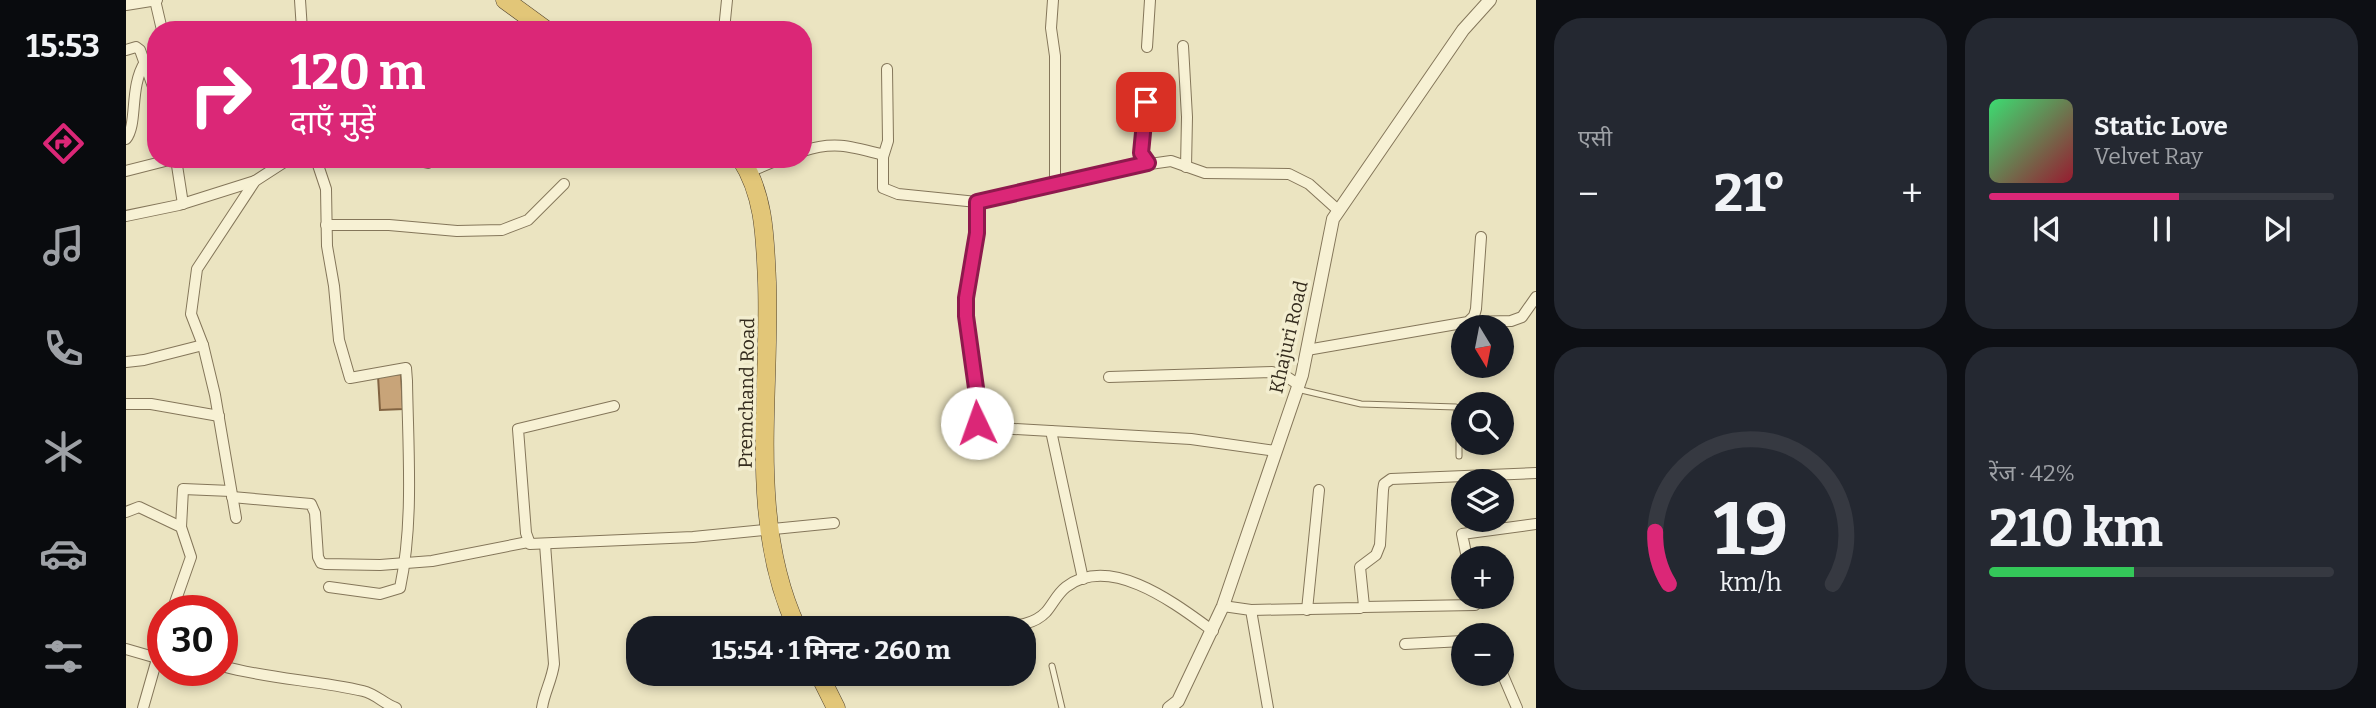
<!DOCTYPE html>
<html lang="hi">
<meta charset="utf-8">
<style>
body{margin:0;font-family:Bitter,"Noto Sans Devanagari",serif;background:#242831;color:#f1f3f6;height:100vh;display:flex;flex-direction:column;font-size:26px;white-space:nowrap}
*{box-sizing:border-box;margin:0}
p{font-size:23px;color:#9ea1a6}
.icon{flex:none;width:38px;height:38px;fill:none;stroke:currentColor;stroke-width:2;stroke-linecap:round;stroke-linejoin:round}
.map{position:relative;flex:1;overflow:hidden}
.sheet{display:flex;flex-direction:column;gap:18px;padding:18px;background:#0d0f14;width:840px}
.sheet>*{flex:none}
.guide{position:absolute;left:21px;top:21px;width:665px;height:147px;border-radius:28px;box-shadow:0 4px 10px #0003;background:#db2777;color:#fff;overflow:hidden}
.needle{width:46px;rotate:170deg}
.fabs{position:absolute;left:1325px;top:315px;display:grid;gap:14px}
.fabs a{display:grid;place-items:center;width:63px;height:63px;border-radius:50%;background:#171b24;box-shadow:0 4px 10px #0003;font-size:35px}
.speed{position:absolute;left:21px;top:595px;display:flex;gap:14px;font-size:35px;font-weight:700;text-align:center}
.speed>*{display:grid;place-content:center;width:91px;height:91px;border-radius:50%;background:#171b24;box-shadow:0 4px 10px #0003;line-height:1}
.speed .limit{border:10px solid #d22;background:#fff;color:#111}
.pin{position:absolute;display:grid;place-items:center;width:60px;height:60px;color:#fff;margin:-30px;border-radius:14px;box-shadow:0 4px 10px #0006}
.me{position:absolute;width:77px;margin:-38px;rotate:357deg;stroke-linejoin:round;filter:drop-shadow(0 0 5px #0008)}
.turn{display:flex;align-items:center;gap:24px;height:147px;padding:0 28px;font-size:32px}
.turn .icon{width:91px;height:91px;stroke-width:2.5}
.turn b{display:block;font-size:49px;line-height:60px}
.big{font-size:52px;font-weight:700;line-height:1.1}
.sheet .tile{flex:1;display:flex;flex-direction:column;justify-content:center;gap:10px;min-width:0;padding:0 24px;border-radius:28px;background:#242831}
.sheet .dial{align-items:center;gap:0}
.dial svg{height:182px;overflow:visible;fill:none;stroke:#363941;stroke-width:7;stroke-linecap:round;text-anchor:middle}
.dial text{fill:#f1f3f6;stroke:none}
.song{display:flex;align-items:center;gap:21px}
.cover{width:84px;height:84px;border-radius:10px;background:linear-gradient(135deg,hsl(140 70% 55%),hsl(350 70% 35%))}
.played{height:7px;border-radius:4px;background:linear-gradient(90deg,#db2777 55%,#363941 55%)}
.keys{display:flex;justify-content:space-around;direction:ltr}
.heat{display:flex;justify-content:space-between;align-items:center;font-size:38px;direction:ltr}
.charge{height:10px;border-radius:5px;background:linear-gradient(90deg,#34c759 42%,#363941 0)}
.sheet .tiles{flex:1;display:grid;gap:18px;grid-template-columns:repeat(2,1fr)}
.trip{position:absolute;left:500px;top:616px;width:410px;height:70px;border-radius:28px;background:#171b24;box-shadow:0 4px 10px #0003;font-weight:700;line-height:70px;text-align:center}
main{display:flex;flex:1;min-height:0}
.dock{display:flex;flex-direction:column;width:126px;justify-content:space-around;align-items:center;background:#090b0e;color:#9ea1a6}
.dock .icon{width:49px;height:49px}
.dock .active{color:#db2777}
.dock b{font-size:32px;color:#f1f3f6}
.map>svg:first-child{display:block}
.building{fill:#c8a479;stroke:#826341;stroke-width:2}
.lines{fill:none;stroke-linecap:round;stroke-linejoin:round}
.service-casing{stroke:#84765a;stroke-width:7}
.minor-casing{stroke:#84765a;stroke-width:12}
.tertiary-casing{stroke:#84765a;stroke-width:14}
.trunk-casing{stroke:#52432e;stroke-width:19}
.service{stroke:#f7f1d4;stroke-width:5}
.minor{stroke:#f7f1d4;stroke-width:10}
.tertiary{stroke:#f7f1d4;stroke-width:12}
.trunk{stroke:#e2c678;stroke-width:18}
.route-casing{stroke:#8e194d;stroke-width:18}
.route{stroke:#db2777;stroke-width:12}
.labels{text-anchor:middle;stroke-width:7;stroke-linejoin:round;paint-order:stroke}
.street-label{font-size:19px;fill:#342b1d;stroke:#f3eed0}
</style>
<main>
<nav class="dock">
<b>15:53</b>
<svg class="icon active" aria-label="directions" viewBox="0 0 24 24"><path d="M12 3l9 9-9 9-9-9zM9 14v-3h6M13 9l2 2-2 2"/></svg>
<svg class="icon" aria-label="music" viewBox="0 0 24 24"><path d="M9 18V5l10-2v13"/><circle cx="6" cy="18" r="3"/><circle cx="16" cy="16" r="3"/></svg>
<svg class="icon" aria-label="phone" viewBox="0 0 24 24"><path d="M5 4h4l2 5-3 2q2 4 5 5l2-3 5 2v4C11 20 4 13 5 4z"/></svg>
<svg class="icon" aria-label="climate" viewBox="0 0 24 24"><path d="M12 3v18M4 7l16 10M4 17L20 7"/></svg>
<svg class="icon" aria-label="car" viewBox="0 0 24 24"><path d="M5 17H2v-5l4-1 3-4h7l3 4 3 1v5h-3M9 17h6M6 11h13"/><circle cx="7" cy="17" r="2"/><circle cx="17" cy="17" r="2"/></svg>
<svg class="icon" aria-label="filters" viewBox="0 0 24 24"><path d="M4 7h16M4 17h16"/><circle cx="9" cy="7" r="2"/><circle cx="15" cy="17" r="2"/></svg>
</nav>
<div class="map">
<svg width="1410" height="708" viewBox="0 0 1410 708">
<rect width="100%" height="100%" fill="#ebe4c1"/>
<polygon class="building" points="275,374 277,409 254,410 252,376"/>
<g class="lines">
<defs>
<g id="service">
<polyline points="1171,389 1235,404 1330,407 1333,417 1333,456"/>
<polyline points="926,666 936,708"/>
</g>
<g id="minor">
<polyline points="29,0 36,30"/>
<polyline points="174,0 176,30"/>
<polyline points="927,0 925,28 929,56 929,186"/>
<polyline points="0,5 31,0"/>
<polyline points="598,30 601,0"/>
<polyline points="1057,46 1061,117 1060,167"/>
<polyline points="1021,47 1024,0"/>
<polyline points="0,50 10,47 14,50 30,95"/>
<polyline points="1020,102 1015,153 1022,163"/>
<path d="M0,139C12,124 3,87 19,62"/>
<path d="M677,151C707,141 724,146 754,154L757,157V188L772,194L851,202L921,187L996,168L1045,161L1079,173L1163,174L1183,184L1213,211"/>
<polyline points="757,157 762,141 761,69"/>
<polyline points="50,159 57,204"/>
<path d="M190,159L200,189L201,246L208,286L213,340L224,378L280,368L281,381C282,449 288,522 274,588L254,594L203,587"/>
<polyline points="284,159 302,163"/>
<polyline points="0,171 47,159"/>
<polyline points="623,172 654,159"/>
<polyline points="851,202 851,233 840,298 840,316 850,388 851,417 854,427 1065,439 1150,451"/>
<polyline points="0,216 53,205 129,181"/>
<polyline points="200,225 263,225 331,231 376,230 402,220 438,184"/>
<polyline points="1342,322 1385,321 1396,317 1410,297"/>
<polyline points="1181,350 1342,322 1348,316 1350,309 1355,237"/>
<polyline points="0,362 18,360 77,345"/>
<polyline points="983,377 1146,372 1161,377 1173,385"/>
<polyline points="0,404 25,404 93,416"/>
<polyline points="488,406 392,429 400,533 404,544 567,537 708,523"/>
<polyline points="925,431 957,579"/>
<polyline points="106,497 185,504 189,513 192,557 195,563 199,564 254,565 306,561 402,542"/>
<polyline points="0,512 13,507 55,527 65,557 46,611"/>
<polyline points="110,518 89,395 77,345 65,314 71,269 129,181 163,159"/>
<polyline points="55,527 57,489 105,491"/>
<polyline points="1341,558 1336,534 1410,524"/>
<polyline points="1097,606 1125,610 1142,708"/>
<polyline points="1237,607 1349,605 1347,597"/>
<polyline points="1125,610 1234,608 1238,606 1234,567 1250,555 1254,545 1257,490 1258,484 1265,479 1410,473"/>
<polyline points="1181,610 1193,490"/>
<path d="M864,628C883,626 906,627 920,612C927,604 931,594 940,587C985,553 1051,605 1087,631"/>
<polyline points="1279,644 1337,641"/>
<polyline points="0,649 31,658"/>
<path d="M96,666C142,679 190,680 237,691C250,694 258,704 270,708"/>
<polyline points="1376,673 1391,708"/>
<polyline points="697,681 711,674"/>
<polyline points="17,708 37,638"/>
<path d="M416,708C418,693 426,680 428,664L419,544"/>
</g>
<polyline id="tertiary" points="1043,708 1052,701 1097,606 1176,375 1207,219 1337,30 1364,0"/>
<g id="trunk">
<polyline points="379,0 420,30"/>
<path d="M615,159C639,196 639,240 641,282C645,397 621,521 671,628"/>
<polyline points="693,674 710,708"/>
</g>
</defs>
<use href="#service" class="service-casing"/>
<use href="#minor" class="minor-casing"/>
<use href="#tertiary" class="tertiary-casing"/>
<use href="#trunk" class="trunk-casing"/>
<use href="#service" class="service"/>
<use href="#minor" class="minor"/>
<use href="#tertiary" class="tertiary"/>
<use href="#trunk" class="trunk"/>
</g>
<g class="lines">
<defs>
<polyline id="route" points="851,423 850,388 840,316 840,298 851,233 851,202 1022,163 1015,153 1020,102"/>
</defs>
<use href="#route" class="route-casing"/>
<use href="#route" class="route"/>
</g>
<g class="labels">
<g class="street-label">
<text transform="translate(1162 337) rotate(-77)" y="7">Khajuri Road</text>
<text transform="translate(620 393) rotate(-89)" y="7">Premchand Road</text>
</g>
</g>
</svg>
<div class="fabs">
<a><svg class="needle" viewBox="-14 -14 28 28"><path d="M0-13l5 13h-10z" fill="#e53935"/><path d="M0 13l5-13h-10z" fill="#9ea1a6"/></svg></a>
<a><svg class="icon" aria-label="search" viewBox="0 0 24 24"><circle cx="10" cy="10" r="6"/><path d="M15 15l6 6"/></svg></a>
<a><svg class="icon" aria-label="layers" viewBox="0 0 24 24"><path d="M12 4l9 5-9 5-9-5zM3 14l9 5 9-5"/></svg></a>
<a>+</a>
<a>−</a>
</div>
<div class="speed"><div class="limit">30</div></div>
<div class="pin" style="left:1020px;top:102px;background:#d93025"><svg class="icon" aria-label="arrive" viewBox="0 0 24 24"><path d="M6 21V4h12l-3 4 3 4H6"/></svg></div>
<svg class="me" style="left:851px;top:423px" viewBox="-20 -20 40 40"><circle r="19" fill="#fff"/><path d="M0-13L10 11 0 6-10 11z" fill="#db2777"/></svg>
<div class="trip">15:54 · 1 मिनट · 260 m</div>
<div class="guide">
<div class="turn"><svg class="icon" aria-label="right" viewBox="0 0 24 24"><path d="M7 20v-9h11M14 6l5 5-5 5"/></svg><div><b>120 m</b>दाएँ मुड़ें</div></div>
</div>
</div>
<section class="sheet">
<div class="tiles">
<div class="tile"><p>एसी</p>
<div class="heat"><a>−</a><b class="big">21°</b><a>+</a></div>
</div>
<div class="tile">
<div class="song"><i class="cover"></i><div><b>Static Love</b><p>Velvet Ray</p></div></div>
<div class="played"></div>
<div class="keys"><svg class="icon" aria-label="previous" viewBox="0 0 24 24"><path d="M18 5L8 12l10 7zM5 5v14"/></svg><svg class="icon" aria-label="pause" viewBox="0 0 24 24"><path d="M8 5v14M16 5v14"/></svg><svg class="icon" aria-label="next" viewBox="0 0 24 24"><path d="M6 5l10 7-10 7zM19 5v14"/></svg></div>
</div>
<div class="tile dial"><svg viewBox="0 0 100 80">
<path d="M14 69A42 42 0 1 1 86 69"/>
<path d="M14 69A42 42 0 0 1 8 46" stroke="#db2777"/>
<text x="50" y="56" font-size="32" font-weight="700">19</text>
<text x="50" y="72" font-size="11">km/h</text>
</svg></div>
<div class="tile"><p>रेंज · 42%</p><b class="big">210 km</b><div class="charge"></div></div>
</div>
</section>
</main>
